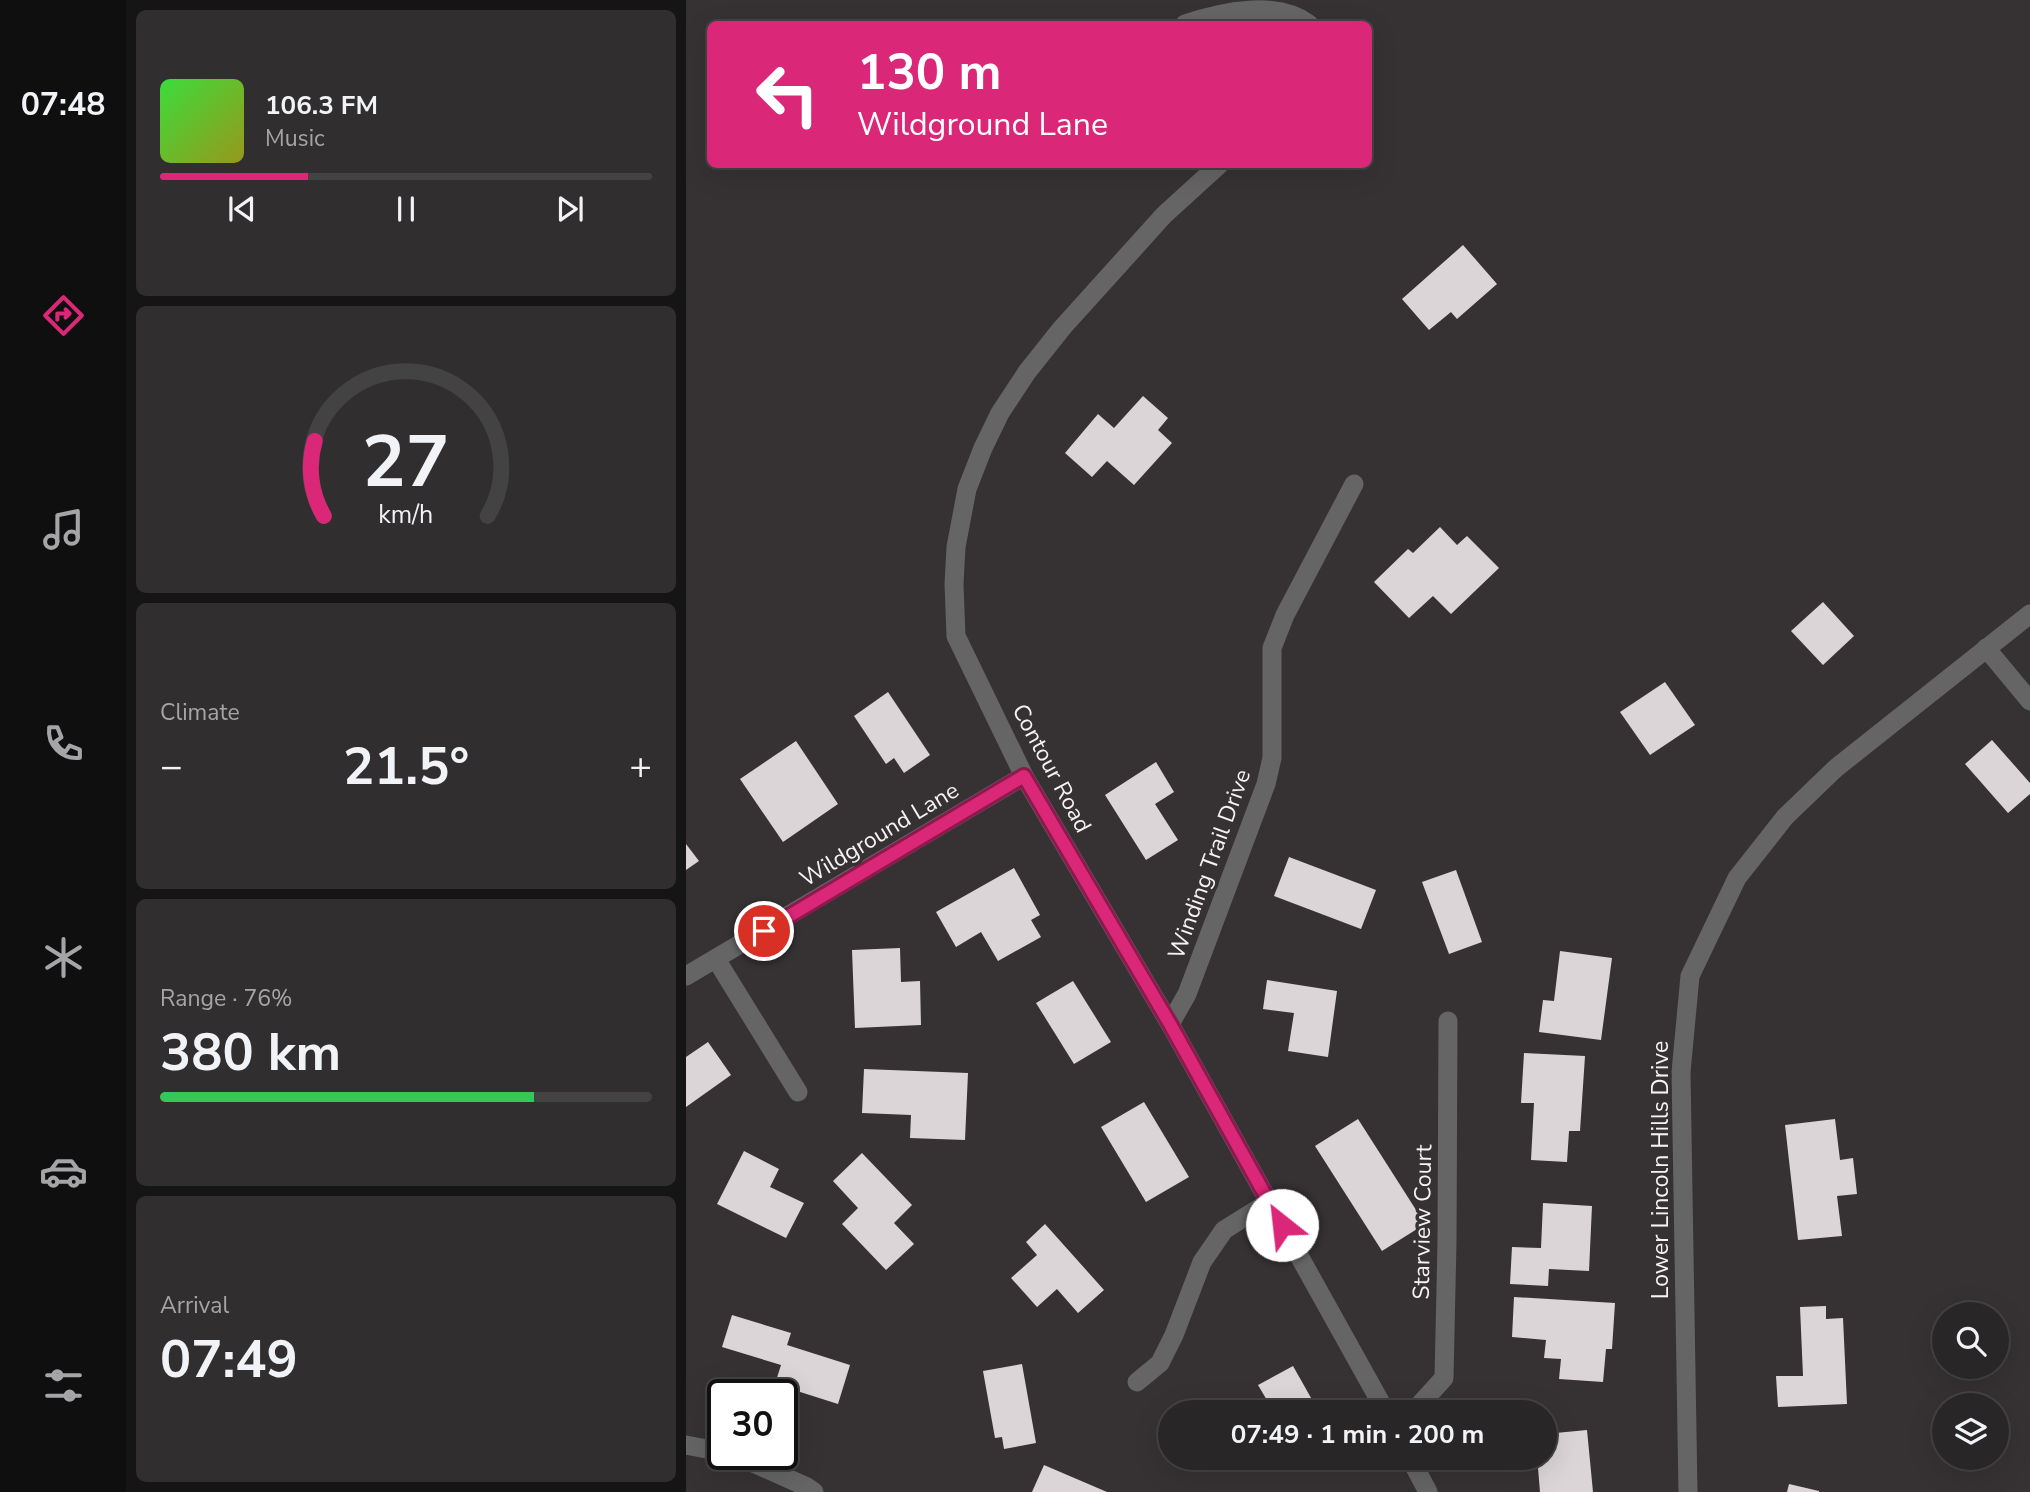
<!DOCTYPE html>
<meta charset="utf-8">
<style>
body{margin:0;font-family:"Nunito Sans",sans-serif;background:#302e2f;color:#f1f3f6;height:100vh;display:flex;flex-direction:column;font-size:26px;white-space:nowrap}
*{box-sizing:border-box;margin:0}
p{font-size:23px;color:#a5a5a7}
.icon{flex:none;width:38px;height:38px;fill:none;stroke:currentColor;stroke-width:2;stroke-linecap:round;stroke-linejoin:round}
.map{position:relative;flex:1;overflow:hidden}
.sheet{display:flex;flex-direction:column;gap:10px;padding:10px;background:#161515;width:560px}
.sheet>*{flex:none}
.hud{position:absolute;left:21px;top:21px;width:665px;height:147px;border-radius:10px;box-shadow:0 7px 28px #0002,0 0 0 2px #444344;background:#db2777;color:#fff;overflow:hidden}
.buttons{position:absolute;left:1246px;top:1302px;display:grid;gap:14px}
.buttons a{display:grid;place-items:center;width:77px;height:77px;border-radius:50%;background:#282627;box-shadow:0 7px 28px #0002,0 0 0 2px #444344;font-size:35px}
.speed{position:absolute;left:21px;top:1379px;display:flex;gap:14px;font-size:35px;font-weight:700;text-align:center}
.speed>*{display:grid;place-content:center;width:91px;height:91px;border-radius:50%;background:#282627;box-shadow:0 7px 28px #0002,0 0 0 2px #444344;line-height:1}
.speed .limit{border:4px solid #111;border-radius:10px;background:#fff;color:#111}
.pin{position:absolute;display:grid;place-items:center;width:60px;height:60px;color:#fff;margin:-30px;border:4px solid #fff;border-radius:50%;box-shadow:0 2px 7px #0007}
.me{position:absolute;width:77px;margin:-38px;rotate:331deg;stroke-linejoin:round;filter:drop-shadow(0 0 5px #0008)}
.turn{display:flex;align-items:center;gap:24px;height:147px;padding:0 35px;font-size:32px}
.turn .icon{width:91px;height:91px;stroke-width:2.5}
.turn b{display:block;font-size:49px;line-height:60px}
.big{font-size:52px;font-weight:700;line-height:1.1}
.sheet .widget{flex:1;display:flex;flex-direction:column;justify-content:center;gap:10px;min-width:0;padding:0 24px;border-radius:10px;background:#302e2f}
.sheet .dial{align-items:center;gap:0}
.dial svg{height:182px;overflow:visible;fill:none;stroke:#444344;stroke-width:7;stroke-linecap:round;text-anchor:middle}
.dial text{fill:#f1f3f6;stroke:none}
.song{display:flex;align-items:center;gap:21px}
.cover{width:84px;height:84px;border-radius:10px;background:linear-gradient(135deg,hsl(120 70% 55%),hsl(60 70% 35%))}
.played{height:7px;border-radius:4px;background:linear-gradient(90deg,#db2777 30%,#444344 30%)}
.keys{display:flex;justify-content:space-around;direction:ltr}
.heat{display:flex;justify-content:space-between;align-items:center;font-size:38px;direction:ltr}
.charge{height:10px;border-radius:5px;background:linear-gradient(90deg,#34c759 76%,#444344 0)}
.trip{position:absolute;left:472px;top:1400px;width:399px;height:70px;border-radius:35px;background:#282627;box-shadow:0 7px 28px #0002,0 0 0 2px #444344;font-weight:700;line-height:70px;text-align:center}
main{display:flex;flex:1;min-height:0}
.tab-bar{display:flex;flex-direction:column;width:126px;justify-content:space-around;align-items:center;background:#100f10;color:#a5a5a7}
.tab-bar .icon{width:49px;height:49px}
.tab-bar .current{color:#db2777}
.tab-bar b{font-size:32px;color:#f1f3f6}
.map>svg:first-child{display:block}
.building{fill:#dbd5d7}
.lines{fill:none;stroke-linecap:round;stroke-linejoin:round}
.minor{stroke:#646564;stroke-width:19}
.route-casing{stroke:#8e194d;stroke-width:18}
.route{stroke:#db2777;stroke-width:12}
.labels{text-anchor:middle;stroke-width:7;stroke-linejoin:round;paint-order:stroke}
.street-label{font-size:23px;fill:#f5f2f4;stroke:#363234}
</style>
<main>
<nav class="tab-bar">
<b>07:48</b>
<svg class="icon current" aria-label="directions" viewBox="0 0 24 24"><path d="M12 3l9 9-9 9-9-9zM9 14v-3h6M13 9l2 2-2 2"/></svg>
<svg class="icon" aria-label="music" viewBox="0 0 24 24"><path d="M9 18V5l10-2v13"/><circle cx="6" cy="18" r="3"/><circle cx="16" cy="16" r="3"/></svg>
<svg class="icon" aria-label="phone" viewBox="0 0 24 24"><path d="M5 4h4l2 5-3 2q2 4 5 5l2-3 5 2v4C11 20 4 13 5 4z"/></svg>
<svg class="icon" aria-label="climate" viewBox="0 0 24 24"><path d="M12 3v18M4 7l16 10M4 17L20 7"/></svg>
<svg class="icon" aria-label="car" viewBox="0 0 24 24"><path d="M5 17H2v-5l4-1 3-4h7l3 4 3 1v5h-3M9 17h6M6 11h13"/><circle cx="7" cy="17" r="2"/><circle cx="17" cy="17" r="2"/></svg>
<svg class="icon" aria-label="filters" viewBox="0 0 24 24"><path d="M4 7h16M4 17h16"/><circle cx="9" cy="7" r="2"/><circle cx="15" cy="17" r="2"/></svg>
</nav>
<section class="sheet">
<div class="widget">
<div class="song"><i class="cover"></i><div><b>106.3 FM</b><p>Music</p></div></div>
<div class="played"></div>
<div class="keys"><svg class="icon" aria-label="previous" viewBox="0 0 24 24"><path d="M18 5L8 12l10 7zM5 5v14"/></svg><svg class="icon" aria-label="pause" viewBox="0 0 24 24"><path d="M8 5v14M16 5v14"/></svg><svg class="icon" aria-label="next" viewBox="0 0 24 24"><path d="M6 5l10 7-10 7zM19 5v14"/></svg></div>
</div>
<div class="widget dial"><svg viewBox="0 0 100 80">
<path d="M14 69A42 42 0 1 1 86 69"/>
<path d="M14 69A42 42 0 0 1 10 36" stroke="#db2777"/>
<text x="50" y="56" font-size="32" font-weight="700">27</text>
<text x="50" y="72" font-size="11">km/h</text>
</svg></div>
<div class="widget"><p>Climate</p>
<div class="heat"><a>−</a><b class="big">21.5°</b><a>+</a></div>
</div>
<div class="widget"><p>Range · 76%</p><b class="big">380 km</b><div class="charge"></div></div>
<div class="widget"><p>Arrival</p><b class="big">07:49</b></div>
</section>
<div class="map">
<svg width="1344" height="1492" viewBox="0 0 1344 1492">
<rect width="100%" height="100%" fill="#363234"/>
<g class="building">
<polygon points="777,245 811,284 771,319 765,312 743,330 716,299"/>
<polygon points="457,396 482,418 472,430 486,443 448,485 421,461 406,477 379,453 412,414 428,428"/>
<polygon points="754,527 771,545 781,536 813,568 765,614 747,596 723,618 688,582 722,549 727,553"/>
<polygon points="1137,602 1168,636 1137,665 1105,631"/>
<polygon points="979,682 1009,725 964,755 934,712"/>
<polygon points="202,692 244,755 218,773 208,758 200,764 168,716"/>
<polygon points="1306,740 1344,783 1344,794 1322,813 1279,764"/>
<polygon points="110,741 152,804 97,842 54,779"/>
<polygon points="470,762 488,792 469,804 492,840 460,860 419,795"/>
<polygon points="0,844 13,861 0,870"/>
<polygon points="603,857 690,890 675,929 588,896"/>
<polygon points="328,868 354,915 345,920 355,937 312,961 295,932 270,947 250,912"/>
<polygon points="770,870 796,942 763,954 736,882"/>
<polygon points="214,948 215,982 234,981 235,1025 169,1028 166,950"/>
<polygon points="874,951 926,958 915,1040 853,1032 857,1000 868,1001"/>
<polygon points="581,980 651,991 642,1057 602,1051 608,1013 577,1009"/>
<polygon points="387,981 425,1042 388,1064 350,1003"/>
<polygon points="22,1042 45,1075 0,1107 0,1057"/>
<polygon points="838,1053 899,1056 894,1131 883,1131 881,1162 845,1160 848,1103 835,1103"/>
<polygon points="178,1069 282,1073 279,1140 224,1138 225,1115 176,1113"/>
<polygon points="458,1102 503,1177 460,1202 415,1127"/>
<polygon points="672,1119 739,1224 696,1251 629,1146"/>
<polygon points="1149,1119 1154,1160 1167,1158 1171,1194 1151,1196 1156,1236 1112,1240 1099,1125"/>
<polygon points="58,1151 93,1169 84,1187 118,1203 100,1238 31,1204"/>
<polygon points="176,1153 226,1205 208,1223 228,1244 200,1270 156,1224 172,1208 147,1181"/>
<polygon points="857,1203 906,1206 903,1271 863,1269 862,1286 824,1284 826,1247 855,1248"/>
<polygon points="359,1224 418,1290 392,1313 371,1289 351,1307 325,1278 351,1255 340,1242"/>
<polygon points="828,1297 929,1303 926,1349 920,1349 917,1382 873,1379 875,1359 858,1358 860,1340 826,1337"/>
<polygon points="1140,1306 1140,1319 1157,1318 1161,1404 1092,1407 1090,1376 1117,1376 1114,1307"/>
<polygon points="46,1315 105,1333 101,1345 164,1365 152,1404 89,1384 95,1365 36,1347"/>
<polygon points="336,1364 350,1443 318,1449 316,1437 309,1438 297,1371"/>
<polygon points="607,1366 633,1412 588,1412 572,1385"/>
<polygon points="901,1430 907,1492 854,1492 852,1468 832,1470 831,1458 859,1458 859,1434"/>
<polygon points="358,1465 421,1492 346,1492"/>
<polygon points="1103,1484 1133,1491 1133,1492 1101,1492"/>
</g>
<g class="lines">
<g class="minor">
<path d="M499,24C537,11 591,0 623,24"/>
<polyline points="534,164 478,215 376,328 341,372 314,413 297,448 281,489 270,547 268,584 270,636 338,776 484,1024 700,1412"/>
<polyline points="1300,648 1344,701"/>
<polyline points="30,959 112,1092"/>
<polyline points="0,976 338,776"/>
<polyline points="484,1024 501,994 580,784 586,758 586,648 599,615 668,484"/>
<polyline points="451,1382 474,1363 488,1335 516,1262 538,1230 583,1202"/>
<polyline points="727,1412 758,1378 761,1242 762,1021"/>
<polyline points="0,1445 37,1452"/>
<polyline points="47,1454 121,1487 128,1492"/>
<polyline points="724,1458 742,1492"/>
<polyline points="1002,1492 995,1072 1004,976 1051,878 1099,817 1150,768 1344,614"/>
</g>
</g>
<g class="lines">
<defs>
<polyline id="route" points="78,931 338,776 484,1024 596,1225"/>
</defs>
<use href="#route" class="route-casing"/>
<use href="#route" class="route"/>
</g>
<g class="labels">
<g class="street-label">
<text transform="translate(366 768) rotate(62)" y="8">Contour Road</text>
<text transform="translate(193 834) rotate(-31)" y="8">Wildground Lane</text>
<text transform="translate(523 864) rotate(-70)" y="8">Winding Trail Drive</text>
<text transform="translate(974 1170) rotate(-90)" y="8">Lower Lincoln Hills Drive</text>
<text transform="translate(736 1222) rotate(-89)" y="8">Starview Court</text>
</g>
</g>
</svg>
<div class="buttons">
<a><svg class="icon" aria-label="search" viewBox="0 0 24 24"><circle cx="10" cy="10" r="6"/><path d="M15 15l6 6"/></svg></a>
<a><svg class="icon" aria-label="layers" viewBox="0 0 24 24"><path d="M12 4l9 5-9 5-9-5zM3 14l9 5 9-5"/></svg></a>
</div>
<div class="speed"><div class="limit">30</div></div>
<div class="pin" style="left:78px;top:931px;background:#d93025"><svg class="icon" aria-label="arrive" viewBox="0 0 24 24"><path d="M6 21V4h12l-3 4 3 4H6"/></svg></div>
<svg class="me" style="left:596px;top:1225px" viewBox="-20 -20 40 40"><circle r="19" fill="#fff"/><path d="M0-13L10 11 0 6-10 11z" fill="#db2777"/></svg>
<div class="trip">07:49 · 1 min · 200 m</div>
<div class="hud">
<div class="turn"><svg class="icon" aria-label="left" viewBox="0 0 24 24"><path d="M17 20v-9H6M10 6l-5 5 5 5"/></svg><div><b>130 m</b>Wildground Lane</div></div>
</div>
</div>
</main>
